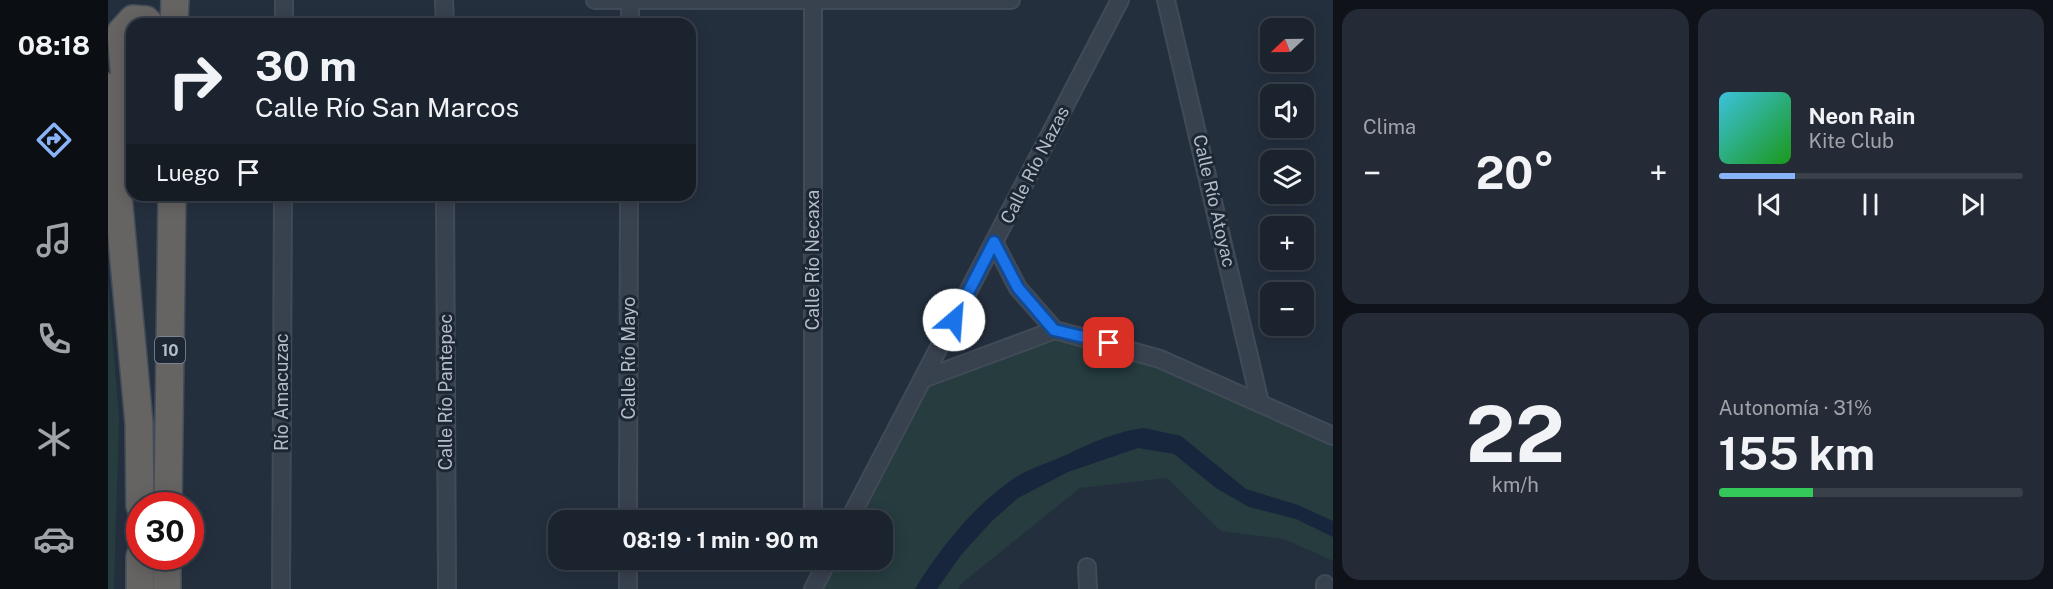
<!DOCTYPE html>
<html lang="es">
<meta charset="utf-8">
<style>
body{margin:0;font-family:"Public Sans",sans-serif;background:#242b36;color:#f1f3f6;height:100vh;display:flex;flex-direction:column;font-size:22px;white-space:nowrap}
*{box-sizing:border-box;margin:0}
p{font-size:20px;color:#a0a4aa}
.icon{flex:none;width:33px;height:33px;fill:none;stroke:currentColor;stroke-width:2;stroke-linecap:round;stroke-linejoin:round}
.map{position:relative;flex:1;overflow:hidden}
.details{display:flex;flex-direction:column;gap:9px;padding:9px;background:#0f1319;width:720px}
.details>*{flex:none}
.hud{position:absolute;left:18px;top:18px;width:570px;height:183px;border-radius:18px;box-shadow:0 3px 15px #0003,0 0 0 2px #39404a;background:#1b232e;color:#f1f3f6;overflow:hidden}
.needle{width:39px;rotate:248deg}
.fabs{position:absolute;left:1152px;top:18px;display:grid;gap:12px}
.fabs a{display:grid;place-items:center;width:54px;height:54px;border-radius:12px;background:#1b232e;box-shadow:0 3px 15px #0003,0 0 0 2px #39404a;font-size:30px}
.speed{position:absolute;left:18px;top:492px;display:flex;gap:12px;font-size:30px;font-weight:700;text-align:center}
.speed>*{display:grid;place-content:center;width:78px;height:78px;border-radius:50%;background:#1b232e;box-shadow:0 3px 15px #0003,0 0 0 2px #39404a;line-height:1}
.speed .limit{border:9px solid #d22;background:#fff;color:#111}
.pin{position:absolute;display:grid;place-items:center;width:51px;height:51px;color:#fff;margin:-26px;border-radius:12px;box-shadow:0 3px 9px #0006}
.me{position:absolute;width:66px;margin:-33px;rotate:27deg;stroke-linejoin:round;filter:drop-shadow(0 0 4px #0008)}
.turn{display:flex;align-items:center;gap:21px;height:126px;padding:0 30px;font-size:27px}
.turn .icon{width:78px;height:78px;stroke-width:2.5}
.turn b{display:block;font-size:42px;line-height:51px}
.then{display:flex;align-items:center;height:57px;padding:0 30px;background:#0003;gap:12px;font-size:22px}
.big{font-size:45px;font-weight:700;line-height:1.1}
.details .card{flex:1;display:flex;flex-direction:column;justify-content:center;gap:9px;min-width:0;padding:0 21px;border-radius:18px;background:#242b36}
.details .dial{align-items:center;gap:0}
.dial b{font-size:78px;line-height:1}
.song{display:flex;align-items:center;gap:18px}
.cover{width:72px;height:72px;border-radius:9px;background:linear-gradient(135deg,hsl(190 70% 55%),hsl(120 70% 35%))}
.played{height:6px;border-radius:3px;background:linear-gradient(90deg,#8ab4f8 25%,#39404a 25%)}
.keys{display:flex;justify-content:space-around;direction:ltr}
.heat{display:flex;justify-content:space-between;align-items:center;font-size:33px;direction:ltr}
.charge{height:9px;border-radius:4px;background:linear-gradient(90deg,#34c759 31%,#39404a 0)}
.details .tiles{flex:1;display:grid;gap:9px;grid-template-columns:repeat(2,1fr)}
.trip{position:absolute;left:440px;top:510px;width:345px;height:60px;border-radius:18px;background:#1b232e;box-shadow:0 3px 15px #0003,0 0 0 2px #39404a;font-weight:700;line-height:60px;text-align:center}
main{display:flex;flex:1;min-height:0}
.tabs{display:flex;flex-direction:column;width:108px;justify-content:space-around;align-items:center;background:#0b0e12;color:#a0a4aa}
.tabs .icon{width:42px;height:42px}
.tabs .active{color:#8ab4f8}
.tabs b{font-size:27px;color:#f1f3f6}
.map>svg:first-child{display:block}
.green{fill:#263c3f}
.water{fill:#17263c}
.lines{fill:none;stroke-linecap:round;stroke-linejoin:round}
.minor-casing{stroke:#414a57;stroke-width:20}
.trunk-casing{stroke:#434c59;stroke-width:30}
.minor{stroke:#38414e;stroke-width:16}
.trunk{stroke:#656462;stroke-width:27}
.route-casing{stroke:#114b97;stroke-width:15}
.route{stroke:#1a73e8;stroke-width:10}
.labels{text-anchor:middle;stroke-width:6;stroke-linejoin:round;paint-order:stroke}
.shield{fill:#1d2633;stroke:#878f9c;stroke-width:1.5}
.shield-label{font-size:16px;font-weight:bold;fill:#b4bcc9}
.street-label{font-size:18px;fill:#b4bcc9;stroke:#1d2633}
</style>
<main>
<nav class="tabs">
<b>08:18</b>
<svg class="icon active" aria-label="directions" viewBox="0 0 24 24"><path d="M12 3l9 9-9 9-9-9zM9 14v-3h6M13 9l2 2-2 2"/></svg>
<svg class="icon" aria-label="music" viewBox="0 0 24 24"><path d="M9 18V5l10-2v13"/><circle cx="6" cy="18" r="3"/><circle cx="16" cy="16" r="3"/></svg>
<svg class="icon" aria-label="phone" viewBox="0 0 24 24"><path d="M5 4h4l2 5-3 2q2 4 5 5l2-3 5 2v4C11 20 4 13 5 4z"/></svg>
<svg class="icon" aria-label="climate" viewBox="0 0 24 24"><path d="M12 3v18M4 7l16 10M4 17L20 7"/></svg>
<svg class="icon" aria-label="car" viewBox="0 0 24 24"><path d="M5 17H2v-5l4-1 3-4h7l3 4 3 1v5h-3M9 17h6M6 11h13"/><circle cx="7" cy="17" r="2"/><circle cx="17" cy="17" r="2"/></svg>
</nav>
<div class="map">
<svg width="1225" height="589" viewBox="0 0 1225 589">
<rect width="100%" height="100%" fill="#242f3e"/>
<g class="green">
<polygon points="0,287 11,418 6,589 0,589"/>
<polygon points="947,330 1001,343 1225,436 1225,561 1176,539 1113,531 1059,478 972,488 854,583 850,589 705,589 720,560 774,560 774,520 741,520 815,379"/>
</g>
<path class="water" d="M1036,428L1073,436L1138,489L1190,505L1225,521V537L1188,519L1141,507L1108,488L1066,454L1030,448L960,472L910,498L884,521L853,555L829,589H807C833,547 866,505 908,477C923,468 942,462 958,455C982,443 1010,431 1036,428Z"/>
<g class="lines">
<defs>
<g id="minor">
<polyline points="336,0 337,24"/>
<polyline points="487,0 903,0"/>
<polyline points="1058,0 1152,403"/>
<polyline points="176,24 176,0"/>
<polyline points="522,24 522,0"/>
<polyline points="337,195 339,589"/>
<polyline points="886,242 910,288 947,330 1052,359 1225,436"/>
<polyline points="815,379 947,330"/>
<polyline points="520,520 521,195"/>
<polyline points="705,520 705,0"/>
<polyline points="741,520 1012,0"/>
<polyline points="979,567 980,589"/>
<polyline points="1217,584 1217,589"/>
<polyline points="173,589 175,195"/>
<polyline points="520,589 520,560"/>
<polyline points="705,589 720,560"/>
</g>
<g id="trunk">
<polyline points="66,24 67,0"/>
<polyline points="0,87 31,423 32,506"/>
<polyline points="20,114 13,32 25,19 38,20 42,24"/>
<polyline points="60,506 64,195"/>
<polyline points="32,556 32,589"/>
<polyline points="59,589 59,556"/>
</g>
</defs>
<use href="#minor" class="minor-casing"/>
<use href="#trunk" class="trunk-casing"/>
<use href="#minor" class="minor"/>
<use href="#trunk" class="trunk"/>
</g>
<g class="lines">
<defs>
<polyline id="route" points="846,320 886,242 910,288 946,330 1001,343"/>
</defs>
<use href="#route" class="route-casing"/>
<use href="#route" class="route"/>
</g>
<g class="labels">
<rect class="shield" x="47" y="337" width="30" height="26" rx="4.5"/>
<g class="shield-label">
<text x="62" y="356">10</text>
</g>
<g class="street-label">
<text transform="translate(927 165) rotate(-63)" y="6">Calle Río Nazas</text>
<text transform="translate(1106 201) rotate(77)" y="6">Calle Río Atoyac</text>
<text transform="translate(705 260) rotate(-90)" y="6">Calle Río Necaxa</text>
<text transform="translate(521 358) rotate(-90)" y="6">Calle Río Mayo</text>
<text transform="translate(174 392) rotate(-90)" y="6">Río Amacuzac</text>
<text transform="translate(338 392) rotate(-90)" y="6">Calle Río Pantepec</text>
</g>
</g>
</svg>
<div class="fabs">
<a><svg class="needle" viewBox="-14 -14 28 28"><path d="M0-13l5 13h-10z" fill="#e53935"/><path d="M0 13l5-13h-10z" fill="#a0a4aa"/></svg></a>
<a><svg class="icon" aria-label="sound" viewBox="0 0 24 24"><path d="M4 9h4l5-4v14l-5-4H4zM17 9q2 3 0 6"/></svg></a>
<a><svg class="icon" aria-label="layers" viewBox="0 0 24 24"><path d="M12 4l9 5-9 5-9-5zM3 14l9 5 9-5"/></svg></a>
<a>+</a>
<a>−</a>
</div>
<div class="speed"><div class="limit">30</div></div>
<div class="pin" style="left:1001px;top:343px;background:#d93025"><svg class="icon" aria-label="arrive" viewBox="0 0 24 24"><path d="M6 21V4h12l-3 4 3 4H6"/></svg></div>
<svg class="me" style="left:846px;top:320px" viewBox="-20 -20 40 40"><circle r="19" fill="#fff"/><path d="M0-13L10 11 0 6-10 11z" fill="#1a73e8"/></svg>
<div class="trip">08:19 · 1 min · 90 m</div>
<div class="hud">
<div class="turn"><svg class="icon" aria-label="right" viewBox="0 0 24 24"><path d="M7 20v-9h11M14 6l5 5-5 5"/></svg><div><b>30 m</b>Calle Río San Marcos</div></div>
<div class="then">Luego<svg class="icon" aria-label="arrive" viewBox="0 0 24 24"><path d="M6 21V4h12l-3 4 3 4H6"/></svg></div>
</div>
</div>
<section class="details">
<div class="tiles">
<div class="card"><p>Clima</p>
<div class="heat"><a>−</a><b class="big">20°</b><a>+</a></div>
</div>
<div class="card">
<div class="song"><i class="cover"></i><div><b>Neon Rain</b><p>Kite Club</p></div></div>
<div class="played"></div>
<div class="keys"><svg class="icon" aria-label="previous" viewBox="0 0 24 24"><path d="M18 5L8 12l10 7zM5 5v14"/></svg><svg class="icon" aria-label="pause" viewBox="0 0 24 24"><path d="M8 5v14M16 5v14"/></svg><svg class="icon" aria-label="next" viewBox="0 0 24 24"><path d="M6 5l10 7-10 7zM19 5v14"/></svg></div>
</div>
<div class="card dial"><b>22</b><p>km/h</p></div>
<div class="card"><p>Autonomía · 31%</p><b class="big">155 km</b><div class="charge"></div></div>
</div>
</section>
</main>
